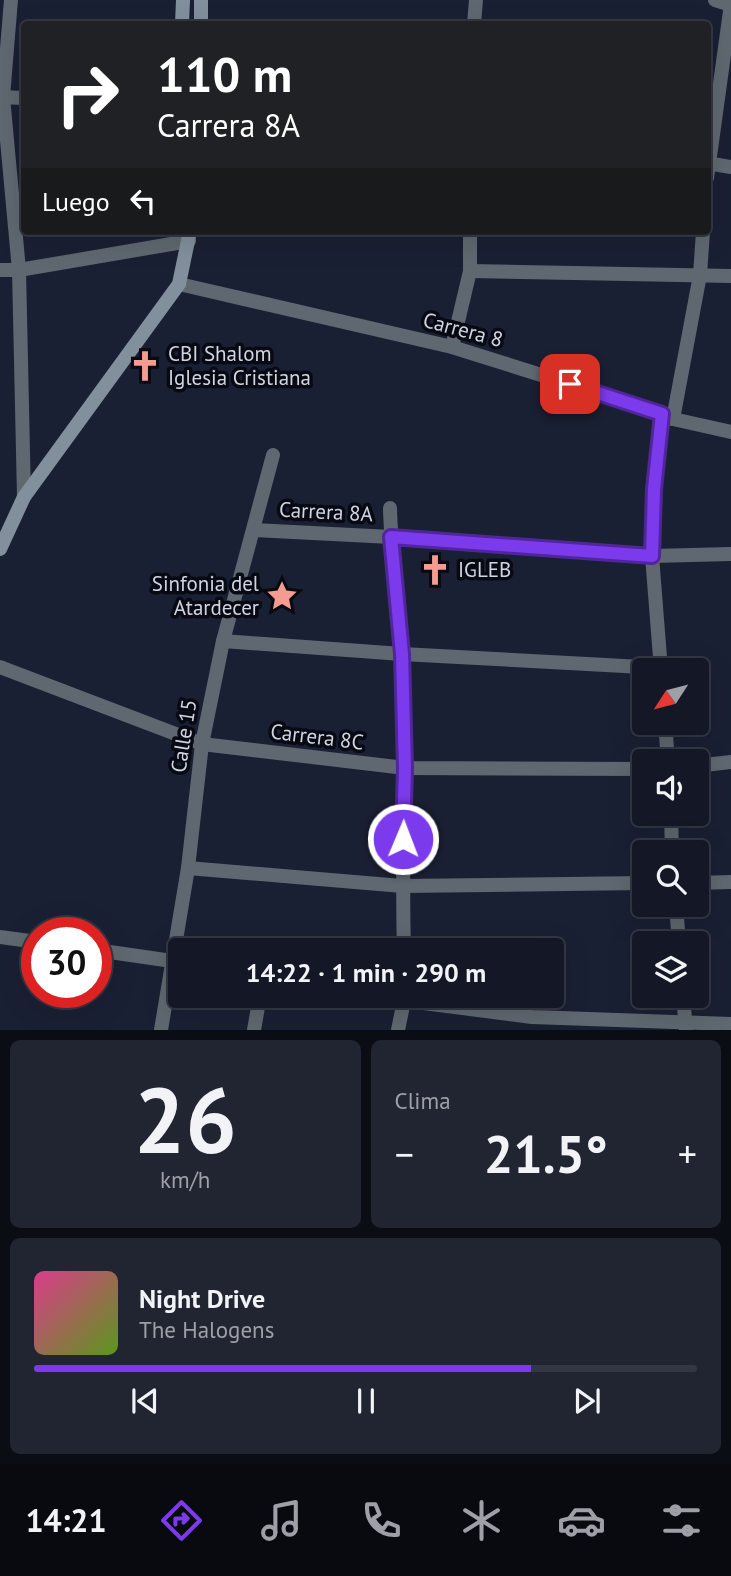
<!DOCTYPE html>
<html lang="es">
<meta charset="utf-8">
<style>
body{margin:0;font-family:"PT Sans",sans-serif;background:#212532;color:#f1f3f6;height:100vh;display:flex;flex-direction:column;font-size:26px;white-space:nowrap}
*{box-sizing:border-box;margin:0}
p{font-size:23px;color:#9da0a7}
.icon{flex:none;width:38px;height:38px;fill:none;stroke:currentColor;stroke-width:2;stroke-linecap:round;stroke-linejoin:round}
.map{position:relative;height:1030px;overflow:hidden}
.side{display:flex;flex-direction:column;gap:10px;padding:10px;background:#0b0d15;flex:1}
.side>*{flex:none}
.hud{position:absolute;left:21px;top:21px;width:690px;height:214px;border-radius:7px;box-shadow:0 7px 28px #0002,0 0 0 2px #333743;background:#202124;color:#fff;overflow:hidden}
.needle{width:46px;rotate:234deg}
.buttons{position:absolute;left:632px;top:658px;display:grid;gap:14px}
.buttons a{display:grid;place-items:center;width:77px;height:77px;border-radius:7px;background:#141826;box-shadow:0 7px 28px #0002,0 0 0 2px #333743;font-size:35px}
.speed{position:absolute;left:21px;top:917px;display:flex;gap:14px;font-size:35px;font-weight:700;text-align:center}
.speed>*{display:grid;place-content:center;width:91px;height:91px;border-radius:50%;background:#141826;box-shadow:0 7px 28px #0002,0 0 0 2px #333743;line-height:1}
.speed .limit{border:10px solid #d22;background:#fff;color:#111}
.pin{position:absolute;display:grid;place-items:center;width:60px;height:60px;color:#fff;margin:-30px;border-radius:14px;box-shadow:0 4px 10px #0006}
.me{position:absolute;width:77px;margin:-38px;rotate:1deg;stroke-linejoin:round;filter:drop-shadow(0 0 5px #0008)}
.turn{display:flex;align-items:center;gap:24px;height:147px;padding:0 21px;font-size:32px}
.turn .icon{width:91px;height:91px;stroke-width:2.5}
.turn b{display:block;font-size:49px;line-height:60px}
.then{display:flex;align-items:center;height:66px;padding:0 21px;background:#0003;gap:14px;font-size:26px}
.big{font-size:52px;font-weight:700;line-height:1.1}
.side .tile{flex:1;display:flex;flex-direction:column;justify-content:center;gap:10px;min-width:0;padding:0 24px;border-radius:10px;background:#212532}
.side .dial{align-items:center;gap:0}
.dial b{font-size:91px;line-height:1}
.song{display:flex;align-items:center;gap:21px}
.cover{width:84px;height:84px;border-radius:10px;background:linear-gradient(135deg,hsl(330 70% 55%),hsl(90 70% 35%))}
.played{height:7px;border-radius:4px;background:linear-gradient(90deg,#7c3aed 75%,#333743 75%)}
.keys{display:flex;justify-content:space-around;direction:ltr}
.heat{display:flex;justify-content:space-between;align-items:center;font-size:38px;direction:ltr}
.side .tiles{flex:1;display:grid;gap:10px;grid-template-columns:1fr 1fr}
.tile:last-child{grid-column:span 2}
.trip{position:absolute;left:168px;top:938px;width:396px;height:70px;border-radius:7px;background:#141826;box-shadow:0 7px 28px #0002,0 0 0 2px #333743;font-weight:700;line-height:70px;text-align:center}
.dock{display:flex;height:112px;justify-content:space-around;align-items:center;background:#080a0f;color:#9da0a7}
.dock .icon{width:49px;height:49px}
.dock .active{color:#7c3aed}
.dock b{font-size:32px;color:#f1f3f6}
.map>svg:first-child{display:block}
.lines{fill:none;stroke-linecap:round;stroke-linejoin:round}
.street{stroke:#5f6870;stroke-width:14}
.secondary{stroke:#82909d;stroke-width:14}
.route-casing{stroke:#51269a;stroke-width:18}
.route{stroke:#7c3aed;stroke-width:12}
.labels{text-anchor:middle;stroke-width:7;stroke-linejoin:round;paint-order:stroke}
.street-label{font-size:21px;fill:#d0d5e2;stroke:#080a13}
.poi-label{font-size:21px;fill:#d0d5e2;stroke:#080a13;text-anchor:start}
</style>
<div class="map">
<svg width="731" height="1030" viewBox="0 0 731 1030">
<rect width="100%" height="100%" fill="#1a2033"/>
<g class="lines">
<g class="street">
<polyline points="11,0 3,97 19,270 24,497"/>
<polyline points="715,0 731,5"/>
<polyline points="474,24 476,0"/>
<polyline points="0,97 24,98"/>
<polyline points="707,163 731,167"/>
<polyline points="707,178 731,4"/>
<polyline points="0,270 19,270 189,241"/>
<polyline points="470,271 731,276"/>
<polyline points="179,284 452,347 618,399 673,419 731,432"/>
<polyline points="452,347 470,271 470,231"/>
<polyline points="673,419 700,275 703,231"/>
<path d="M390,508C391,558 400,607 402,657C407,755 401,852 404,950"/>
<polyline points="254,530 391,537 652,556 731,554"/>
<polyline points="223,641 402,654 661,668"/>
<polyline points="0,667 202,744 405,768 644,769"/>
<polyline points="661,670 652,556 654,489 662,414"/>
<polyline points="665,723 668,761"/>
<polyline points="696,766 731,762"/>
<polyline points="671,814 672,852"/>
<polyline points="188,868 402,886 644,883"/>
<polyline points="696,883 731,882"/>
<polyline points="676,905 679,943"/>
<polyline points="0,937 37,942"/>
<polyline points="96,950 179,962"/>
<polyline points="369,996 532,1017 731,1024"/>
<polyline points="683,996 686,1030"/>
<polyline points="161,1030 188,868 202,744 223,641 273,455"/>
<polyline points="254,1030 260,996"/>
<polyline points="398,1030 405,996"/>
</g>
<g class="secondary">
<polyline points="182,24 183,0"/>
<polyline points="201,24 201,0"/>
<polyline points="0,549 24,497 179,284 190,231"/>
</g>
</g>
<g class="lines">
<defs>
<polyline id="route" points="403,839 405,768 402,654 391,537 652,556 654,489 662,414 570,384"/>
</defs>
<use href="#route" class="route-casing"/>
<use href="#route" class="route"/>
</g>
<defs>
<symbol id="church-bare" viewBox="-9 -9 18 18"><path d="M-1.2-6h2.4v3.5h3.3v2.4h-3.3V6h-2.4V-.1h-3.3v-2.4h3.3Z" fill="#f59c92" stroke="#080a13" stroke-width="2.5" paint-order="stroke"/></symbol>
<symbol id="sight-bare" viewBox="-9 -9 18 18"><path d="M0-6L1.8-2.2L6-1.7L2.9 1.2L3.7 5.4L0 3.3L-3.7 5.4L-2.9 1.2L-6-1.7L-1.8-2.2Z" fill="#f59c92" stroke="#080a13" stroke-width="2.5" paint-order="stroke"/></symbol>
</defs>
<g fill-rule="evenodd">
<use href="#church-bare" x="123" y="344" width="44" height="44"/>
<use href="#church-bare" x="413" y="548" width="44" height="44"/>
<use href="#sight-bare" x="260" y="574" width="44" height="44"/>
</g>
<g class="labels">
<g class="street-label">
<text transform="translate(463 330) rotate(15)" y="7">Carrera 8</text>
<text transform="translate(326 512) rotate(3)" y="7">Carrera 8A</text>
<text transform="translate(184 736) rotate(-81)" y="7">Calle 15</text>
<text transform="translate(317 737) rotate(7)" y="7">Carrera 8C</text>
</g>
<g class="poi-label">
<text x="168" y="361">CBI Shalom<tspan x="168" dy="24">Iglesia Cristiana</tspan></text>
<text x="458" y="577">IGLEB</text>
<text x="259" y="591" text-anchor="end">Sinfonia del<tspan x="259" dy="24">Atardecer</tspan></text>
</g>
</g>
</svg>
<div class="buttons">
<a><svg class="needle" viewBox="-14 -14 28 28"><path d="M0-13l5 13h-10z" fill="#e53935"/><path d="M0 13l5-13h-10z" fill="#9da0a7"/></svg></a>
<a><svg class="icon" aria-label="sound" viewBox="0 0 24 24"><path d="M4 9h4l5-4v14l-5-4H4zM17 9q2 3 0 6"/></svg></a>
<a><svg class="icon" aria-label="search" viewBox="0 0 24 24"><circle cx="10" cy="10" r="6"/><path d="M15 15l6 6"/></svg></a>
<a><svg class="icon" aria-label="layers" viewBox="0 0 24 24"><path d="M12 4l9 5-9 5-9-5zM3 14l9 5 9-5"/></svg></a>
</div>
<div class="speed"><div class="limit">30</div></div>
<div class="pin" style="left:570px;top:384px;background:#d93025"><svg class="icon" aria-label="arrive" viewBox="0 0 24 24"><path d="M6 21V4h12l-3 4 3 4H6"/></svg></div>
<svg class="me" style="left:403px;top:839px" viewBox="-20 -20 40 40"><circle r="17" fill="#7c3aed" stroke="#fff" stroke-width="3"/><path d="M0-11L8 9 0 5-8 9z" fill="#fff"/></svg>
<div class="trip">14:22 · 1 min · 290 m</div>
<div class="hud">
<div class="turn"><svg class="icon" aria-label="right" viewBox="0 0 24 24"><path d="M7 20v-9h11M14 6l5 5-5 5"/></svg><div><b>110 m</b>Carrera 8A</div></div>
<div class="then">Luego<svg class="icon" aria-label="left" viewBox="0 0 24 24"><path d="M17 20v-9H6M10 6l-5 5 5 5"/></svg></div>
</div>
</div>
<section class="side">
<div class="tiles">
<div class="tile dial"><b>26</b><p>km/h</p></div>
<div class="tile"><p>Clima</p>
<div class="heat"><a>−</a><b class="big">21.5°</b><a>+</a></div>
</div>
<div class="tile">
<div class="song"><i class="cover"></i><div><b>Night Drive</b><p>The Halogens</p></div></div>
<div class="played"></div>
<div class="keys"><svg class="icon" aria-label="previous" viewBox="0 0 24 24"><path d="M18 5L8 12l10 7zM5 5v14"/></svg><svg class="icon" aria-label="pause" viewBox="0 0 24 24"><path d="M8 5v14M16 5v14"/></svg><svg class="icon" aria-label="next" viewBox="0 0 24 24"><path d="M6 5l10 7-10 7zM19 5v14"/></svg></div>
</div>
</div>
</section>
<nav class="dock">
<b>14:21</b>
<svg class="icon active" aria-label="directions" viewBox="0 0 24 24"><path d="M12 3l9 9-9 9-9-9zM9 14v-3h6M13 9l2 2-2 2"/></svg>
<svg class="icon" aria-label="music" viewBox="0 0 24 24"><path d="M9 18V5l10-2v13"/><circle cx="6" cy="18" r="3"/><circle cx="16" cy="16" r="3"/></svg>
<svg class="icon" aria-label="phone" viewBox="0 0 24 24"><path d="M5 4h4l2 5-3 2q2 4 5 5l2-3 5 2v4C11 20 4 13 5 4z"/></svg>
<svg class="icon" aria-label="climate" viewBox="0 0 24 24"><path d="M12 3v18M4 7l16 10M4 17L20 7"/></svg>
<svg class="icon" aria-label="car" viewBox="0 0 24 24"><path d="M5 17H2v-5l4-1 3-4h7l3 4 3 1v5h-3M9 17h6M6 11h13"/><circle cx="7" cy="17" r="2"/><circle cx="17" cy="17" r="2"/></svg>
<svg class="icon" aria-label="filters" viewBox="0 0 24 24"><path d="M4 7h16M4 17h16"/><circle cx="9" cy="7" r="2"/><circle cx="15" cy="17" r="2"/></svg>
</nav>
